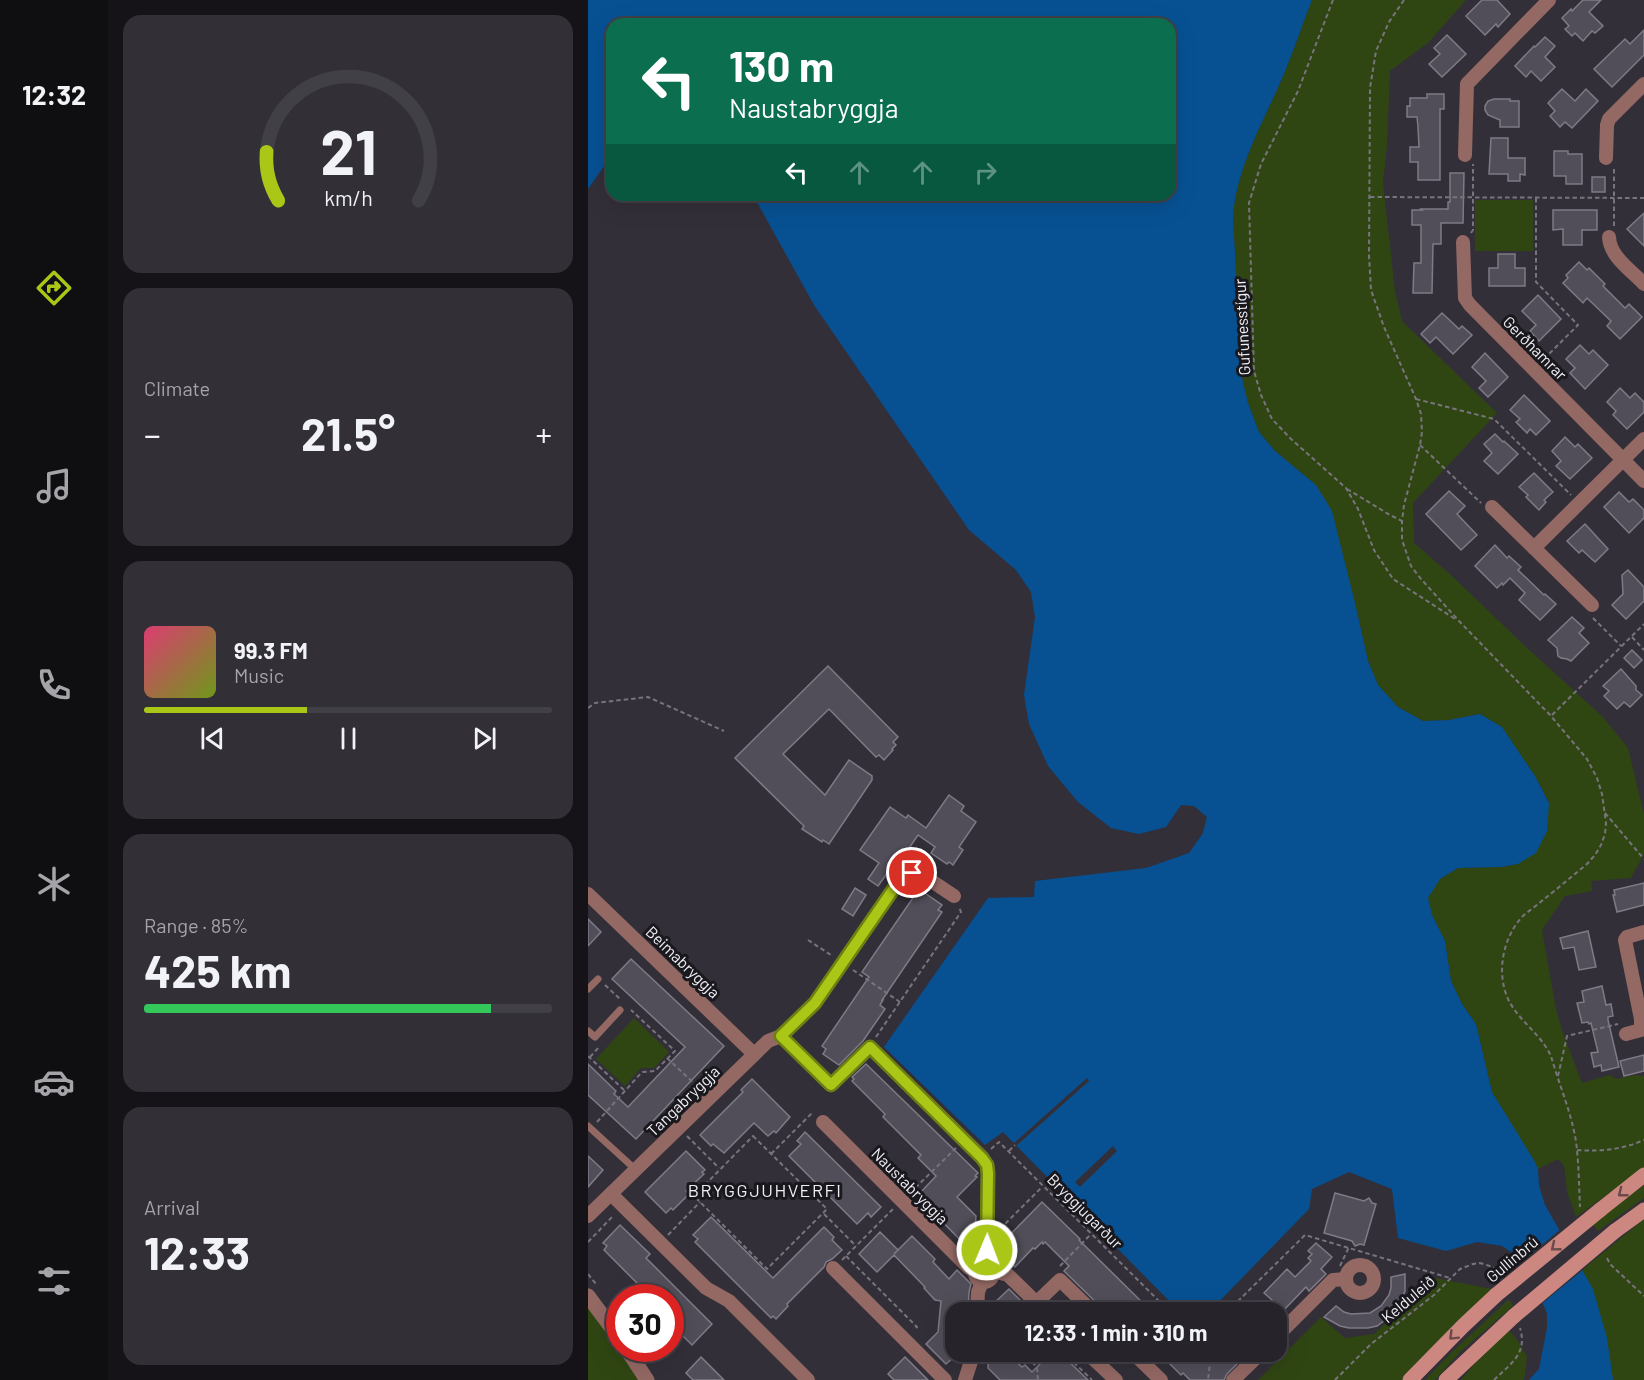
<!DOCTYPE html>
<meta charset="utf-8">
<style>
body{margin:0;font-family:Barlow,sans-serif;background:#322f37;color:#f1f3f6;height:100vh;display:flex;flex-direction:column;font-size:22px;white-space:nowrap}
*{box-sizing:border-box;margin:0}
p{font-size:20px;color:#a4a4a9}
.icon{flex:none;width:33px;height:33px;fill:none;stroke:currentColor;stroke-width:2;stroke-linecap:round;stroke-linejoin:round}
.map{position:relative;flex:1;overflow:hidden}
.sheet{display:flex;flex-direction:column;gap:15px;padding:15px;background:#151318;width:480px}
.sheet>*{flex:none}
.banner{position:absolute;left:18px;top:18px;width:570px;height:183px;border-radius:18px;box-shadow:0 6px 24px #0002,0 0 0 2px #424047;background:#0b6e4f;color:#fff;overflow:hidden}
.speed{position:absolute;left:18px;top:1284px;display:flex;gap:12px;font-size:30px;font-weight:700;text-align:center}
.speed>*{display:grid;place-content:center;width:78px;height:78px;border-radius:50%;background:#26232b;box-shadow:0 6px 24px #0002,0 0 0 2px #424047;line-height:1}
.speed .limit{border:9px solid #d22;background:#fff;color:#111}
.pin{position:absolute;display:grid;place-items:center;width:51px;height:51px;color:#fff;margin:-26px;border:3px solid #fff;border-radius:50%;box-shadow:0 2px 6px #0007}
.me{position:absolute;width:66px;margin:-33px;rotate:1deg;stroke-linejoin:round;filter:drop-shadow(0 0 4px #0008)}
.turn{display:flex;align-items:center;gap:21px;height:126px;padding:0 24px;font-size:27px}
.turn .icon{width:78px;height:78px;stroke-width:2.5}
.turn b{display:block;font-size:42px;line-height:51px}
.lanes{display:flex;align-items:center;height:57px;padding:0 24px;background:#0003;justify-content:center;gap:30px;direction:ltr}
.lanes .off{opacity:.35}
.big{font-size:45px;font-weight:700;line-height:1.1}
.sheet .widget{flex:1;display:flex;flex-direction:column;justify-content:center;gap:9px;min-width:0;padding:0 21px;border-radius:18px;background:#322f37}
.sheet .dial{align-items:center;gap:0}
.dial svg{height:156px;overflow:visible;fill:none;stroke:#424047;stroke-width:7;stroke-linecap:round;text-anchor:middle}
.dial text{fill:#f1f3f6;stroke:none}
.song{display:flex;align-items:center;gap:18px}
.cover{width:72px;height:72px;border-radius:9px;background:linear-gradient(135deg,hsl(340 70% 55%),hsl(80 70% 35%))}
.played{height:6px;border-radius:3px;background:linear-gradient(90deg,#aac718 40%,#424047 40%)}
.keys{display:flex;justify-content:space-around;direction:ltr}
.heat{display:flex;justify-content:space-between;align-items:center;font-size:33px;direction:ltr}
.charge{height:9px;border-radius:4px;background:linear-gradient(90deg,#34c759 85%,#424047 0)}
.trip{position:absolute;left:357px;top:1302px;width:342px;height:60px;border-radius:18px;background:#26232b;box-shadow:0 6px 24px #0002,0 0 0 2px #424047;font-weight:700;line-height:60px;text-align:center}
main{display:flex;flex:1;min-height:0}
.dock{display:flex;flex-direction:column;width:108px;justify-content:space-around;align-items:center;background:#0f0e11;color:#a4a4a9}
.dock .icon{width:42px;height:42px}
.dock .active{color:#aac718}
.dock b{font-size:27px;color:#f1f3f6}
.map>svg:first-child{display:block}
.green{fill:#304612}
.water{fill:#075193}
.pier{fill:#322f39}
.building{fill:#514e59;stroke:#7e7b87;stroke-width:1.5}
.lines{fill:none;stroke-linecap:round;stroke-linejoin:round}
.path{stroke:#77747d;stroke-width:2;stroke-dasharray:4.5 3;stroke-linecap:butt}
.service{stroke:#946964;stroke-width:7}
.minor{stroke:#946964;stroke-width:14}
.tertiary{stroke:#946964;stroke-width:15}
.secondary{stroke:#cc8780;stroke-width:15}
.secondary-bridge{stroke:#cc8780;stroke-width:15}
.oneway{stroke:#6a4a4a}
.route-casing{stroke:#6e8110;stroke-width:15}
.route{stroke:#aac718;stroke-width:10}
.labels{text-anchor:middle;stroke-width:6;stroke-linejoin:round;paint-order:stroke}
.street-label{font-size:16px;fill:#f1eff6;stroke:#19181d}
.neighbourhood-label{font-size:18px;letter-spacing:1.5px;fill:#f1eff6;stroke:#19181d}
</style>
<main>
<nav class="dock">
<b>12:32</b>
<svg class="icon active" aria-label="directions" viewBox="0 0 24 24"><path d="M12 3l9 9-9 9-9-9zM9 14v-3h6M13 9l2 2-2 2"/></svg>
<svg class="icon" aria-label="music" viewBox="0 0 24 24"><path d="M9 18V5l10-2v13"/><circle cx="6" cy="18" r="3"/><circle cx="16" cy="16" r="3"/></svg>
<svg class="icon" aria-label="phone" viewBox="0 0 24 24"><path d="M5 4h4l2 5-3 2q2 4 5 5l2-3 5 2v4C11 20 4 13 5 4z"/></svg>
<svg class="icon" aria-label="climate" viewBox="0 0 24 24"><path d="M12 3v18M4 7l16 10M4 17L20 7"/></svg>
<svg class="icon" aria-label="car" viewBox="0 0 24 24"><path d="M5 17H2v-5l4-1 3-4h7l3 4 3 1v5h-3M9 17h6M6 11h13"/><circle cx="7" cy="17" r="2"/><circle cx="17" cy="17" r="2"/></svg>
<svg class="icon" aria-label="filters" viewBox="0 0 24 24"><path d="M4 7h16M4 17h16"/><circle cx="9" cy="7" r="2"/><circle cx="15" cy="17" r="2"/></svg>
</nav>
<section class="sheet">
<div class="widget dial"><svg viewBox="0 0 100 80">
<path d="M14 69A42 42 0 1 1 86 69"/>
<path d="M14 69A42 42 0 0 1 8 44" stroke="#aac718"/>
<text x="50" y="56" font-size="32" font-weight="700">21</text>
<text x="50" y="72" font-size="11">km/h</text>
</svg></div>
<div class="widget"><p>Climate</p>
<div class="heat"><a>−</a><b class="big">21.5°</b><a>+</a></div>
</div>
<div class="widget">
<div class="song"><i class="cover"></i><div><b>99.3 FM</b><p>Music</p></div></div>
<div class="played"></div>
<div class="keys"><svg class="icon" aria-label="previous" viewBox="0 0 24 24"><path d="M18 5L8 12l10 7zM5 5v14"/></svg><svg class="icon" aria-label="pause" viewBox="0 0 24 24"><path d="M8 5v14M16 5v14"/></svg><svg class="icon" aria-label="next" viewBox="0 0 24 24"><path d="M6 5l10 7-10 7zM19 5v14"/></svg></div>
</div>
<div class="widget"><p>Range · 85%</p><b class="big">425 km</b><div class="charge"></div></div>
<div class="widget"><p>Arrival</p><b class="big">12:33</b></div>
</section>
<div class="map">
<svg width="1056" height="1380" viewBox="0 0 1056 1380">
<rect width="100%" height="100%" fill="#322f39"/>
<g class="green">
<path d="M724,0H878L840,43L802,71L799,145L795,183L807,291L814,321L909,413L825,503L826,543L863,575L937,646L1015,717L1040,748L1056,814V854L1043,878L1003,881L1004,891L977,896L954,930L968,1009L975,1033L994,1083L1022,1075L1028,1079L1047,1075L1056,1076V1168L988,1217L979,1192L976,1166L970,1159L950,1169L904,1092L888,1024L874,1004L863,981L857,941L844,915L839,897L852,879L870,868L914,867L930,864L961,802L947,776L914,727L892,714L861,720L835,721L810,707L790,685L780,661L767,603L728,485L687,451L671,432L660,403L654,378L645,218C648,167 676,121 696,74C706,50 714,25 724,0Z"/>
<rect x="887" y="200" width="58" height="51"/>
<polygon points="46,1018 81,1052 66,1068 53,1068 37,1086 8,1059"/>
<polygon points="1056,1185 1056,1198 1010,1231 1004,1223"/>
<path d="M1056,1219V1380H1025C1019,1342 1014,1304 993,1271Z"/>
<polygon points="847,1278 904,1289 844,1347 814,1380 670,1380 733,1317 757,1338 786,1334 836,1286"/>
<polygon points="921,1299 925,1306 872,1352 847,1380 837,1380 864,1352"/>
<polygon points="0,1307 6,1314 52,1380 0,1380"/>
<path d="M921,1331C930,1338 932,1346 939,1356L937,1376L935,1380H873L895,1354Z"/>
</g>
<path class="water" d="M0,0H724C714,25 706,50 696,74C676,121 648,167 645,218L654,378L660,403L671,432L687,451L728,485L744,511L767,603L780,661L790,685L810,707L835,721L861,720L892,714L914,727L947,776L961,803L959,831L948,853L930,864L913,867L870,868L852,879L840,898L844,915L857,941L863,981L874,1004L888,1024L904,1092L947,1162L950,1169L951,1186L957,1205L1005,1289L1019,1338L1025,1380H941L951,1369L959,1328V1314L945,1278L928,1255L914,1246L889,1242L858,1251L810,1238L804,1189L761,1172L724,1189L721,1209L621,1312H592L415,1132L397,1145L296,1047L400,898L446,897L447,881L558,868L601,853L615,833L619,817L606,806L593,805L578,827L551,834L523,828L490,802L460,766L441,724L436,695L447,617L443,592L428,570L381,530L226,305L165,195H582V24H24V155L0,189Z"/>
<g class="pier">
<polygon points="499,1078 501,1081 428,1146 427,1145 426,1143"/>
<polygon points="525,1146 529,1151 492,1187 487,1182"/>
<polygon points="973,1229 996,1269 952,1305 942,1280 931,1264"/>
</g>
<g class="building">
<polygon points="894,0 909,0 922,14 910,27 908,24 897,35 878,16"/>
<polygon points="995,0 1013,0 1001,12 1015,26 1007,33 1004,31 995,41 987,33 984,36 977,29 981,26 974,18 983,9 984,11"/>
<polygon points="1056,30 1056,55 1024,87 1006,69 1037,39 1042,44"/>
<polygon points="859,35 878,54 854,77 841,64 852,54 846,48"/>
<polygon points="957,37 967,46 957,57 967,67 953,81 943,71 938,77 927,66 946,46 947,47"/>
<polygon points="974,89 987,101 998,89 1010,101 984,128 977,122 972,127 962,116 967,111 960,103"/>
<polygon points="839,94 856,94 856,109 852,109 852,180 830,180 830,162 822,162 822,147 831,147 830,127 829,117 819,117 819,106 822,106 822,98 839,98"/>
<polygon points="906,99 922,99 922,101 931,101 931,127 912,127 912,120 900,115 897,110 897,106 900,101"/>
<polygon points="903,138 920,138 920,158 937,158 937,175 932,174 932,181 920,181 920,174 901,174"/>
<polygon points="966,151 980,151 980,154 994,154 994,184 978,184 978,176 966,176"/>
<polygon points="862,173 876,173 875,223 853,223 853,244 845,244 844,293 825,293 826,263 833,263 833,225 824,225 824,210 834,210 833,209 860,209 860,202 862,202"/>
<rect x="1004" y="177" width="13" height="15"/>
<polygon points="965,210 1009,210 1009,230 994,230 994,245 975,245 975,229 965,230"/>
<polygon points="1056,213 1056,246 1039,229"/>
<polygon points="910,254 927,254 927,268 937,268 937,286 901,286 901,268 910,268"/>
<polygon points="991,262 999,270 1001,268 1017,284 1015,286 1037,308 1041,304 1054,317 1032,339 1019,326 1023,321 999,298 995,303 975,283 980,278 978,275"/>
<polygon points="950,295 973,319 951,341 942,331 948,325 934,311"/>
<polygon points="854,313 871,329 874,326 884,335 865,354 848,337 842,343 833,334"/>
<polygon points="992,345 1001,354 1005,350 1020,365 997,389 982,373 987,368 978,359"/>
<polygon points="897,353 920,377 900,397 891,388 898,381 884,367"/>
<polygon points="1032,388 1042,398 1047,393 1056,402 1056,412 1039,429 1025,415 1028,411 1019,402"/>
<polygon points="936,395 962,421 948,435 942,429 939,433 928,422 932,419 922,410"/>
<polygon points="907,434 915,442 916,441 930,454 910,474 896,461 904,453 896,444"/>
<polygon points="977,437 987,447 990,444 1004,458 982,479 968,466 973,461 964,451"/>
<polygon points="946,473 965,492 956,500 958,502 951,510 938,497 940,495 931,487"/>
<polygon points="861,491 877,506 869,514 889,535 873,550 838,514"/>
<polygon points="1031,492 1041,502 1045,499 1056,510 1056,518 1041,533 1016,507"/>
<polygon points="997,524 1020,549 1007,562 994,550 991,553 979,541"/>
<polygon points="907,545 919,558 921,556 933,567 930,570 956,595 957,594 968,604 952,620 931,600 937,593 922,578 915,585 914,583 909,588 887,566"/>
<polygon points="1040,570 1056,587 1056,601 1038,619 1024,605 1035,594 1034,575"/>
<polygon points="984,617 996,628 991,633 1001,643 983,661 979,659 973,658 970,656 969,648 960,640"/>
<polygon points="1044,650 1054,660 1046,668 1036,658"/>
<polygon points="240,666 310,737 305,742 308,745 304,749 305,750 296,760 291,755 288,757 241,709 195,754 237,795 261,760 284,776 284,780 241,844 235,840 234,842 214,829 216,826 147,758"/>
<polygon points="1033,669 1048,686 1048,690 1054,695 1042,707 1036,702 1029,709 1016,696 1021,691 1015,686"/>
<polygon points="361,795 376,806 373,811 388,822 371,847 375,850 365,865 361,862 359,864 343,853 347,847 330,835 311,863 308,861 290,886 280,879 291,863 272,850 302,807 318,818 320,815 338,828"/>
<polygon points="1056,883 1056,905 1029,912 1025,895 1027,895 1026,890"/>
<polygon points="267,888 278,895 265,916 254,909"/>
<polygon points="331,889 354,905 350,910 354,912 294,1000 295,1000 292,1005 297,1009 275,1041 251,1065 235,1054 238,1049 234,1046 281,977 274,972"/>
<polygon points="0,919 13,932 0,946"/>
<polygon points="1000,931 1008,967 991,970 986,947 975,949 972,938"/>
<polygon points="43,959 136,1046 48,1139 0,1095 0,1064 28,1091 26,1094 40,1107 97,1047 24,979"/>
<polygon points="1014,986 1018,1005 1023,1004 1025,1016 1020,1017 1020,1020 1031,1067 1014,1071 1013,1065 1006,1067 1003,1053 1010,1052 1003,1023 1001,1024 1000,1022 994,1023 989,1003 996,1002 994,991"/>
<polygon points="1056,1055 1056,1071 1036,1076 1032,1061"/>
<polygon points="278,1064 390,1173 387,1176 389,1177 369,1197 388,1216 385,1253 333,1200 333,1192 348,1176 330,1158 333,1155 295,1117 297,1114 264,1081 266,1079 264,1077"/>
<polygon points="164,1079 202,1117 188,1133 186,1131 180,1136 166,1123 136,1153 125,1144 123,1146 112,1135 155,1092 153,1090"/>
<polygon points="217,1132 293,1207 283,1217 280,1213 269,1224 201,1156 213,1144 209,1141"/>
<polygon points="98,1151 117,1170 114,1172 116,1174 98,1191 101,1194 85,1210 83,1208 78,1213 57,1192"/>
<polygon points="0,1156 15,1170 0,1187"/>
<polygon points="747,1193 776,1201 781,1198 784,1203 788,1204 776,1245 772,1244 767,1246 764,1241 736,1233"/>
<polygon points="454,1202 492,1239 491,1240 564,1312 518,1312 476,1271 481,1266 457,1242 455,1244 454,1242 447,1249 445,1248 427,1267 409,1248"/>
<polygon points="123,1217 185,1278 236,1227 246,1237 244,1240 254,1250 244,1259 238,1262 236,1267 199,1304 200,1306 188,1319 185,1316 183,1318 107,1242 110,1239 105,1235"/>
<polygon points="32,1225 62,1254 58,1258 124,1324 104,1345 82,1323 82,1298 45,1298 50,1291 47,1288 50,1284 16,1250 19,1246 15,1243"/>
<polygon points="292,1232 310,1250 306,1254 324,1236 347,1259 345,1262 361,1279 369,1270 383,1284 381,1292 380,1312 368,1312 368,1355 358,1364 338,1344 350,1332 353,1301 347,1300 336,1288 337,1287 306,1255 289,1272 271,1254"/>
<polygon points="728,1243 744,1257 733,1269 738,1274 721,1291 718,1287 695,1311 698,1314 688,1324 688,1312 672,1312 684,1300 676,1293 699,1269 707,1277 723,1261 720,1258 724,1254 720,1251"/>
<polygon points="817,1274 817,1291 810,1308 804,1315 789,1326 780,1328 761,1328 752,1326 736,1317 748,1306 756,1312 763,1314 782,1313 793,1306 801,1295 803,1288 803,1277"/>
<polygon points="421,1289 442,1310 445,1312 410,1312 403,1306"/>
<polygon points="401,1352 422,1352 421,1355 434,1367 437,1365 444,1372 464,1352 471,1352 500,1380 412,1380 400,1368"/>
<polygon points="570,1352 657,1352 651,1358 653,1360 639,1374 636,1380 602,1380 595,1373 593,1375"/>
<polygon points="113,1357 136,1380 105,1380 98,1373"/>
<polygon points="317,1357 340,1380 306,1380 300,1374"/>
</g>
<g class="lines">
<g class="path">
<polyline points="745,0 710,91 673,164 661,203 666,371 673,395 684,419 703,439 758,488 770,509 786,550 805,579 867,619"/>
<path d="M816,0L801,22L788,51L782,88L781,256L783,290L796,327L828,399L833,414L834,432L832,445L816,505L814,521V540L823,566L833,579L871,621L963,716L999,759L1009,778L1014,794L1018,823L1017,834L1013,845L1007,855L998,865C983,877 969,889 955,900C948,906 939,912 933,918C914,940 908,975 921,1001C932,1022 952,1033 963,1056C971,1085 987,1121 989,1151C991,1170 991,1188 992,1207"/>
<polyline points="782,197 1056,198"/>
<polyline points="948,198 948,282 990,325 955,360"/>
<polyline points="1026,226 1026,169"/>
<polyline points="883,233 885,230 885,164"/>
<polyline points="828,399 906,419 983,495"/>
<polyline points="832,445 893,503"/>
<polyline points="759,489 802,515 814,521"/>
<polyline points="1005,618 1033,646"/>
<polyline points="1044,637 1056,650"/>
<polyline points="0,708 7,703 60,697 136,731"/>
<polyline points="964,715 1056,624"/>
<polyline points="1017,813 1056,859"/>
<polyline points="220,940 243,955"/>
<polyline points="265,970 312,1002"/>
<polyline points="17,985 32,999"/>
<polyline points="288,1037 373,912 371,907"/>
<polyline points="0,1056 37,1091"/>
<polyline points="2,1057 12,1046"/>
<polyline points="79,1058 112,1089"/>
<polyline points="970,1076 979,1036 1030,1024"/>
<polyline points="9,1122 54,1072 67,1071 87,1051 43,1010"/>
<polyline points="99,1136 131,1168"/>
<polygon points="165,1136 239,1209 179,1269 106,1196"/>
<polyline points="403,1149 411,1142 582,1312"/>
<path d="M989,1150C1012,1152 1036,1149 1056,1140"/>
<polyline points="421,1151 427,1145"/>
<polyline points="183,1154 225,1112"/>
<polyline points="322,1193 368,1148"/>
<polyline points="236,1214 268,1246"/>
<polyline points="412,1229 454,1187"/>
<polyline points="80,1235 112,1202"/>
<polyline points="0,1242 25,1216"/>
<polyline points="258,1256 329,1327 326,1330"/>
<polyline points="1019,1258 1022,1264 1056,1296"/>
<polyline points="254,1260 305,1209"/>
<polyline points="472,1266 503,1234"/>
<polyline points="752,1266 761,1247"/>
<polyline points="0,1274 8,1284"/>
<polyline points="639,1312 717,1235 862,1278"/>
<polyline points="433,1352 449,1367 450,1380"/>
<polyline points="475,1352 504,1380"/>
<polyline points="619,1352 622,1363 620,1380"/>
<polyline points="747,1380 783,1344 846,1295 872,1269 885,1264 892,1263 905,1267 914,1273"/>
<path d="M906,1380C922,1364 940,1354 932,1328"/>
</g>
<g class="service">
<polyline points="0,989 10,979"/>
<polyline points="0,1031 7,1037 32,1010"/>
<polyline points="0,1126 48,1170"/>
</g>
<g class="minor">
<polyline points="877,155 879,84 961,0"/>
<polyline points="1018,158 1019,125 1021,119 1056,84"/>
<path d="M1021,237C1022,257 1043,270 1056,284"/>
<polyline points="875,242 877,298 882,305 1056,481"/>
<polyline points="904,507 946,548"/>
<polyline points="1004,605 946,548 1056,439"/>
<polyline points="0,894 166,1054"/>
<polyline points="1038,1034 1053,1030 1053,1019 1037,940 1039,937 1056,932"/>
<polyline points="193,1036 243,1085 282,1047 394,1157 399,1165 400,1173 398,1264"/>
<polyline points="235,1122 380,1267 387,1272"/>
<polyline points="23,1194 118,1288 141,1301 220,1380"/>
<path d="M0,1216L180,1041L193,1036L227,1003L313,878C321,873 327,873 336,876L366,896"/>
<circle cx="396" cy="1273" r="9"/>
<circle cx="772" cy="1279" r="14"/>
<polyline points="245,1268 357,1380"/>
<polyline points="405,1271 420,1275 458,1312"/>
<polyline points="448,1303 472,1280 505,1312"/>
<polyline points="389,1312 390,1292 394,1282"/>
<polyline points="688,1337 745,1280 758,1279"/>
<polyline points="498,1352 528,1380"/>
<polyline points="544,1352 573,1380"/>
<polyline points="377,1380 386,1352"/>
<polyline points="645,1380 674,1352"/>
</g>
<g class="tertiary">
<polyline points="0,1296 32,1339"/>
<polyline points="38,1348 59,1380"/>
</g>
<g class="secondary">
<polyline points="1012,1210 1056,1175"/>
<polyline points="1027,1231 1056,1210"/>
<polyline points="822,1380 875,1326 908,1295"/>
<polyline points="858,1380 926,1316"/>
</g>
<g class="secondary-bridge">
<polyline points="908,1295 1012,1210"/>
<polyline points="926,1316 1027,1231"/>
</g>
</g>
<defs><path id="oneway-chevron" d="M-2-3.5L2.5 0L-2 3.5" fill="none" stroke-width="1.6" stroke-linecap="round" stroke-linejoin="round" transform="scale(1.5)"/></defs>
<g class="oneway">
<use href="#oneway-chevron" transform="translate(1034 1193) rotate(142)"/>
<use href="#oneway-chevron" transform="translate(967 1247) rotate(141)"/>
<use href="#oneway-chevron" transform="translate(865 1336) rotate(135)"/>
</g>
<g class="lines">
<defs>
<polyline id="route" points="324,873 313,878 227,1003 193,1036 243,1085 282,1047 394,1158 399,1165 400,1173 399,1250"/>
</defs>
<use href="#route" class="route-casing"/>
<use href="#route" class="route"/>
</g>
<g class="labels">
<g class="street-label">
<text transform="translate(654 327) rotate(-93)" y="6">Gufunesstígur</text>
<text transform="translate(947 348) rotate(45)" y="6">Gerðhamrar</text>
<text transform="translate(95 962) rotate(44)" y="6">Beimabryggja</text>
<text transform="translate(95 1101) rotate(-44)" y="6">Tangabryggja</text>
<text transform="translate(322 1186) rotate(45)" y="6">Naustabryggja</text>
<text transform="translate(497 1211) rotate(45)" y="6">Bryggjugarður</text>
<text transform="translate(924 1259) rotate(-40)" y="6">Gullinbrú</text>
<text transform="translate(820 1299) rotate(-40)" y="6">Kelduleið</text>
</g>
<g class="neighbourhood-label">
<text x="177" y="1197">BRYGGJUHVERFI</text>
</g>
</g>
</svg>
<div class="speed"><div class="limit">30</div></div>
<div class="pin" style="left:324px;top:873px;background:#d93025"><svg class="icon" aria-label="arrive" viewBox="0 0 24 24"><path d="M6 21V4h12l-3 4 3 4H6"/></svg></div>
<svg class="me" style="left:399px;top:1250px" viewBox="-20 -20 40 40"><circle r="17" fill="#aac718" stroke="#fff" stroke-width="3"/><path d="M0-11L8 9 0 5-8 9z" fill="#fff"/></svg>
<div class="trip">12:33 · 1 min · 310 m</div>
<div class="banner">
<div class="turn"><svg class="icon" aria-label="left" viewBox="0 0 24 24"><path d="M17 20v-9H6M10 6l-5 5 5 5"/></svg><div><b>130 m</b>Naustabryggja</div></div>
<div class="lanes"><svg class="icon" aria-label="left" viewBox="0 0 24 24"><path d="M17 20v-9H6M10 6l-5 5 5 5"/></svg><svg class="icon off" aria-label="ahead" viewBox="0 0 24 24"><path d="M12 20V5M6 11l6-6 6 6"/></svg><svg class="icon off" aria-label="ahead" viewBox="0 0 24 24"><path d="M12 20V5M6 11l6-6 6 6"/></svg><svg class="icon off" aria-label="right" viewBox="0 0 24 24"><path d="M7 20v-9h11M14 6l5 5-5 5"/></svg></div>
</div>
</div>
</main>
